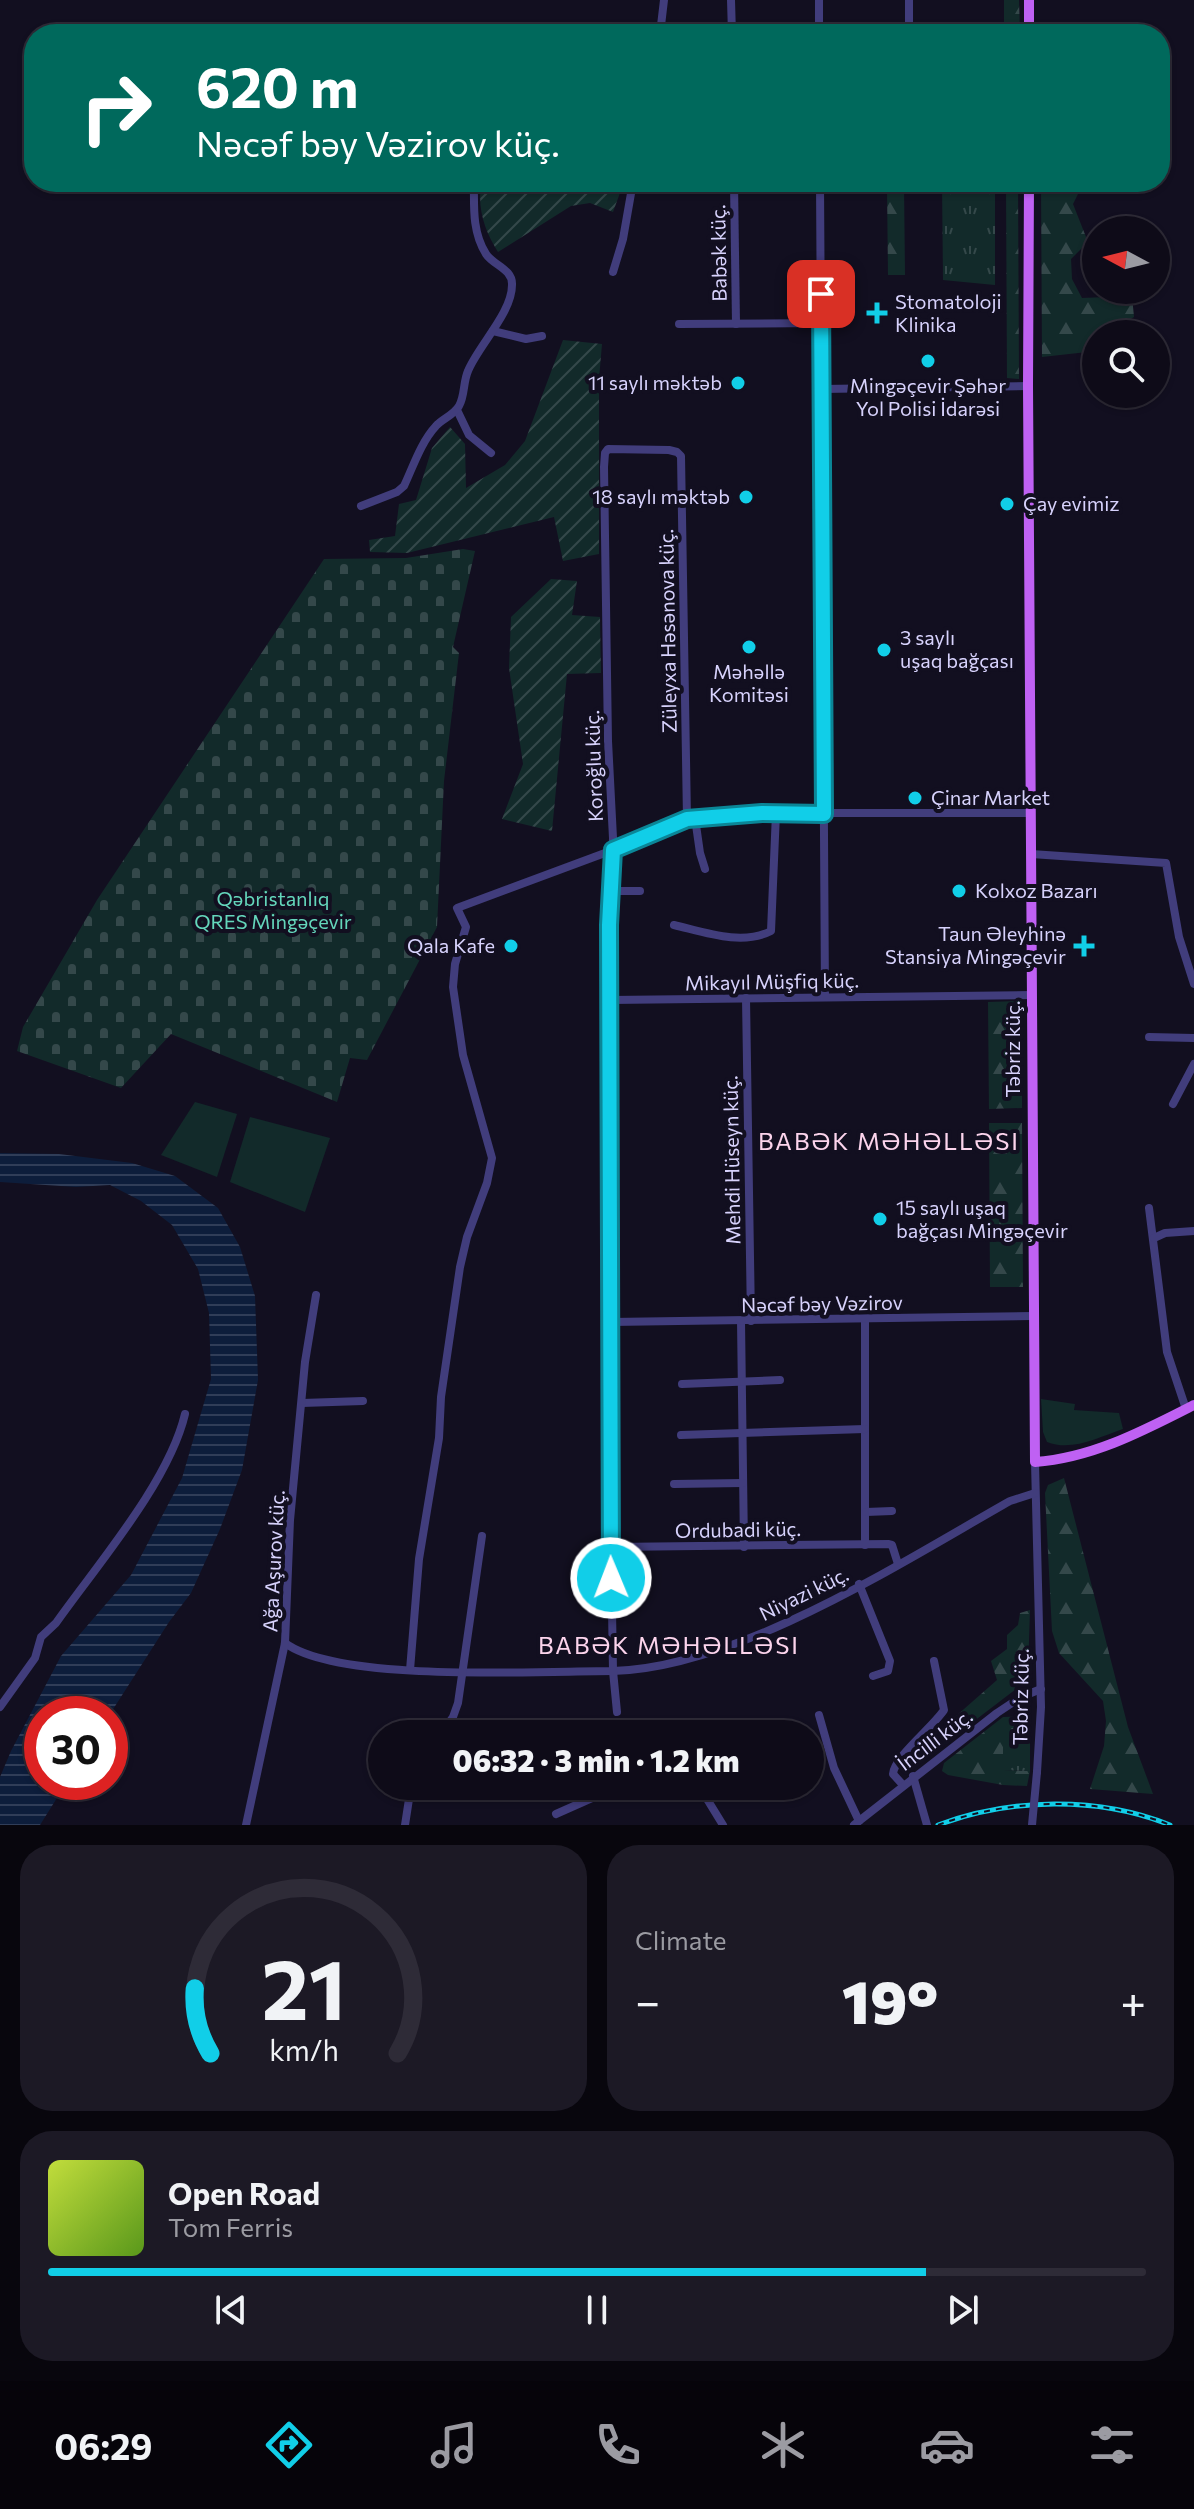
<!DOCTYPE html>
<meta charset="utf-8">
<style>
body{margin:0;font-family:Commissioner,sans-serif;background:#1c1925;color:#f1f3f6;height:100vh;display:flex;flex-direction:column;font-size:30px;white-space:nowrap}
*{box-sizing:border-box;margin:0}
p{font-size:26px;color:#9b9ba2}
.icon{flex:none;width:44px;height:44px;fill:none;stroke:currentColor;stroke-width:2;stroke-linecap:round;stroke-linejoin:round}
.map{position:relative;height:1825px;overflow:hidden}
.drawer{display:flex;flex-direction:column;gap:20px;padding:20px;background:#08060d;flex:1}
.drawer>*{flex:none}
.guide{position:absolute;left:24px;top:24px;width:1146px;height:168px;border-radius:32px;box-shadow:0 2px 6px #0004,0 0 0 2px #2e2b37;background:#00695c;color:#fff;overflow:hidden}
.needle{width:52px;rotate:277deg}
.tools{position:absolute;left:1082px;top:216px;display:grid;gap:16px}
.tools a{display:grid;place-items:center;width:88px;height:88px;border-radius:50%;background:#0e0b18;box-shadow:0 2px 6px #0004,0 0 0 2px #2e2b37;font-size:40px}
.speed{position:absolute;left:24px;top:1696px;display:flex;gap:16px;font-size:40px;font-weight:700;text-align:center}
.speed>*{display:grid;place-content:center;width:104px;height:104px;border-radius:50%;background:#0e0b18;box-shadow:0 2px 6px #0004,0 0 0 2px #2e2b37;line-height:1}
.speed .limit{border:12px solid #d22;background:#fff;color:#111}
.pin{position:absolute;display:grid;place-items:center;width:68px;height:68px;color:#fff;margin:-34px;border-radius:16px;box-shadow:0 4px 12px #0006}
.me{position:absolute;width:88px;margin:-44px;rotate:359deg;stroke-linejoin:round;filter:drop-shadow(0 0 6px #0008)}
.turn{display:flex;align-items:center;gap:28px;height:168px;padding:0 40px;font-size:36px}
.turn .icon{width:104px;height:104px;stroke-width:2.5}
.turn b{display:block;font-size:56px;line-height:68px}
.big{font-size:60px;font-weight:800;line-height:1.1}
.drawer .tile{flex:1;display:flex;flex-direction:column;justify-content:center;gap:12px;min-width:0;padding:0 28px;border-radius:32px;background:#1c1925}
.drawer .dial{align-items:center;gap:0}
.dial svg{height:208px;overflow:visible;fill:none;stroke:#2e2b37;stroke-width:7;stroke-linecap:round;text-anchor:middle}
.dial text{fill:#f1f3f6;stroke:none}
.song{display:flex;align-items:center;gap:24px}
.cover{width:96px;height:96px;border-radius:12px;background:linear-gradient(135deg,hsl(70 70% 55%),hsl(90 70% 35%))}
.played{height:8px;border-radius:4px;background:linear-gradient(90deg,#11cee8 80%,#2e2b37 80%)}
.keys{display:flex;justify-content:space-around;direction:ltr}
.heat{display:flex;justify-content:space-between;align-items:center;font-size:44px;direction:ltr}
.drawer .tiles{flex:1;display:grid;gap:20px;grid-template-columns:1fr 1fr}
.tile:last-child{grid-column:span 2}
.trip{position:absolute;left:368px;top:1720px;width:456px;height:80px;border-radius:40px;background:#0e0b18;box-shadow:0 2px 6px #0004,0 0 0 2px #2e2b37;font-weight:800;line-height:80px;text-align:center}
.dock{display:flex;height:128px;justify-content:space-around;align-items:center;background:#06040a;color:#9b9ba2}
.dock .icon{width:56px;height:56px}
.dock .active{color:#11cee8}
.dock b{font-size:36px;color:#f1f3f6}
.map>svg:first-child{display:block}
.grass{fill:#122a2a}
.forest{fill:url(#forest-firs)}
.cemetery{fill:url(#cemetery-stones)}
.park{fill:url(#park-tufts)}
.garden{fill:url(#garden-furrows)}
.water{fill:url(#water-rules)}
.lines{fill:none;stroke-linecap:round;stroke-linejoin:round}
.minor{stroke:#413d7c;stroke-width:8}
.major{stroke:#bf61f3;stroke-width:10}
.rail-casing{stroke:#11cee8;stroke-width:5}
.rail{stroke:#120f20;stroke-width:2;stroke-dasharray:6;stroke-linecap:butt}
.minor-bridge{stroke:#413d7c;stroke-width:8}
.route-casing{stroke:#0b8697;stroke-width:20}
.route{stroke:#11cee8;stroke-width:14}
.poi-dot{fill:#11cee8;stroke:#120f20;stroke-width:3}
.labels{text-anchor:middle;stroke-width:8;stroke-linejoin:round;paint-order:stroke}
.street-label{font-size:20px;fill:#d7d2fc;stroke:#120f20}
.poi-label{font-size:20px;fill:#d7d2fc;stroke:#120f20;text-anchor:start}
.park-label{font-size:20px;fill:#64d6bb;stroke:#120f20}
.quarter-label{font-size:24px;letter-spacing:2px;fill:#fcd4ec;stroke:#120f20}
</style>
<div class="map">
<svg width="1194" height="1825" viewBox="0 0 1194 1825">
<defs>
<pattern id="forest-firs" width="22" height="20" patternUnits="userSpaceOnUse" patternTransform="scale(2)"><rect width="22" height="20" fill="#122a2a"/><path d="M5 1l3.5 6h-7zM16 11l3.5 6h-7z" fill="#34484a"/></pattern>
<pattern id="cemetery-stones" width="16" height="16" patternUnits="userSpaceOnUse" patternTransform="scale(2)"><rect width="16" height="16" fill="#122a2a"/><path d="M2 7V4a2 2 0 0 1 4 0v3zM10 15v-3a2 2 0 0 1 4 0v3z" fill="#34484a"/></pattern>
<pattern id="park-tufts" width="24" height="20" patternUnits="userSpaceOnUse" patternTransform="scale(2)"><rect width="24" height="20" fill="#122a2a"/><path d="M3 7l-1-3M5 7V3M7 7l1-3M15 17l-1-3M17 17v-4M19 17l1-3" fill="none" stroke="#34484a"/></pattern>
<pattern id="garden-furrows" width="10" height="10" patternUnits="userSpaceOnUse" patternTransform="scale(2)"><rect width="10" height="10" fill="#122a2a"/><path d="M-1 1l2-2M0 10L10 0M9 11l2-2" fill="none" stroke="#34484a"/></pattern>
<pattern id="water-rules" width="6" height="5" patternUnits="userSpaceOnUse" patternTransform="scale(2)"><rect width="6" height="5" fill="#0d1d3b"/><path d="M0 2.5h6" fill="none" stroke="#303d58"/></pattern>
</defs>
<rect width="100%" height="100%" fill="#120f20"/>
<g class="grass">
<polygon points="195,1102 237,1114 217,1177 161,1155"/>
<polygon points="250,1117 330,1138 305,1212 230,1182"/>
<path d="M1041,1399L1075,1404L1074,1410L1119,1413L1123,1429C1099,1437 1072,1452 1047,1442L1043,1432Z"/>
</g>
<g class="forest">
<polygon points="1004,0 1019,0 1020,34 1004,34"/>
<polygon points="1006,182 1018,182 1019,379 1007,378"/>
<polygon points="1041,182 1084,182 1073,204 1088,242 1071,259 1072,279 1082,298 1132,296 1134,317 1116,327 1113,334 1096,334 1096,351 1042,357"/>
<polygon points="887,186 904,186 905,275 888,275"/>
<polygon points="1022,1001 1022,1108 989,1109 988,1002"/>
<polygon points="989,1123 1022,1123 1023,1287 990,1287"/>
<polygon points="1064,1478 1128,1727 1153,1794 1090,1789 1104,1746 1106,1721 1103,1701 1059,1653 1052,1631 1045,1493 1048,1485"/>
<polygon points="1030,1610 1028,1670 1020,1686 906,1773 904,1767 906,1760 997,1680 991,1661 1007,1649 1007,1635 1018,1625 1020,1613"/>
<polygon points="1003,1717 1003,1770 1030,1771 1027,1786 1003,1785 948,1775 942,1771 944,1763"/>
</g>
<polygon class="cemetery" points="463,549 475,551 453,647 459,653 444,781 437,927 367,1060 350,1058 337,1102 171,1034 121,1088 17,1051 23,1027 97,900 324,559 406,558"/>
<g class="park">
<polygon points="942,182 995,182 995,285 943,280"/>
<polygon points="1030,1716 1030,1771 1003,1770 1003,1717"/>
</g>
<g class="garden">
<path d="M482,182H624L613,212L590,203L571,206L498,252C485,232 476,206 482,182Z"/>
<polygon points="563,340 602,344 599,379 599,554 563,561 554,517 407,553 370,552 369,540 395,536 399,504 416,500 432,448 450,427 465,444 466,488 505,465 525,441"/>
<polygon points="551,579 577,581 572,615 600,617 601,673 567,674 552,831 502,819 523,764 509,668 511,617"/>
</g>
<polygon class="water" points="0,1153 59,1154 132,1163 175,1176 218,1208 240,1247 255,1296 258,1380 242,1470 220,1529 191,1593 169,1622 110,1714 42,1714 42,1782 67,1782 40,1825 0,1825 0,1777 11,1751 61,1656 131,1575 182,1478 211,1379 209,1313 198,1269 172,1225 141,1201 110,1185 76,1187 0,1182"/>
<g class="lines">
<g class="minor">
<polyline points="731,0 732,34"/>
<polyline points="819,0 819,34"/>
<polyline points="909,0 909,34"/>
<polyline points="660,34 664,0"/>
<polyline points="734,182 736,324"/>
<polyline points="820,182 825,997"/>
<polyline points="613,272 623,239 633,182"/>
<polyline points="679,324 821,323"/>
<polyline points="493,331 526,339 542,336"/>
<polyline points="821,389 1028,386"/>
<polyline points="457,410 469,435 491,453"/>
<path d="M361,506L397,492L404,486C413,467 421,442 436,426C442,419 454,415 459,406C465,396 463,382 468,371C478,346 512,313 512,285C513,269 493,265 486,254C472,232 474,206 474,182"/>
<polyline points="695,818 700,853 705,869"/>
<polyline points="1031,854 1166,863 1179,937 1194,984"/>
<polyline points="611,891 640,891"/>
<path d="M674,925C704,932 742,946 771,931L776,813"/>
<polyline points="746,998 751,1321"/>
<polyline points="610,1000 1031,995"/>
<polyline points="1149,1037 1194,1038"/>
<polyline points="1173,1104 1194,1064"/>
<polyline points="1149,1208 1167,1352 1186,1409"/>
<polyline points="1154,1238 1165,1233 1194,1231"/>
<polyline points="865,1319 865,1545"/>
<polyline points="741,1321 744,1547"/>
<polyline points="611,1322 1032,1316"/>
<polyline points="682,1384 780,1380"/>
<polyline points="302,1403 363,1401"/>
<polyline points="681,1435 865,1429"/>
<polyline points="1035,1462 1041,1707 1037,1772"/>
<polyline points="674,1484 743,1483"/>
<polyline points="866,1512 892,1511"/>
<polyline points="611,1547 888,1544 892,1545 898,1564"/>
<polyline points="859,1584 890,1661 888,1671 873,1676"/>
<path d="M285,1643C339,1683 541,1671 613,1671C738,1668 902,1562 1010,1501L1035,1493"/>
<polyline points="410,1670 419,1559 439,1438 441,1397 460,1267 467,1237 487,1183 492,1158 463,1055 453,987 455,964 466,927 457,908 613,850 687,819 762,813 1031,813"/>
<path d="M0,1707L35,1658L41,1637L56,1623C97,1565 169,1482 185,1414"/>
<polyline points="617,1712 613,1671 611,1547 609,925 613,838 608,741 604,467 605,453 608,449 669,450 677,452 681,456 687,819"/>
<polyline points="819,1715 834,1768 859,1821"/>
<polyline points="441,1734 453,1717 458,1703 482,1536"/>
<polyline points="913,1776 927,1825"/>
<path d="M903,1785L893,1774C894,1757 932,1728 944,1710L934,1661"/>
<polyline points="699,1786 723,1825"/>
<polyline points="556,1814 619,1786"/>
<polyline points="246,1825 285,1643 290,1520 305,1362 316,1295"/>
<polyline points="405,1825 411,1786"/>
<polyline points="854,1825 997,1713 1021,1697 1041,1689"/>
</g>
<g class="major">
<polyline points="1029,0 1029,34"/>
<path d="M1029,182L1028,386L1035,1462C1092,1458 1143,1431 1194,1405"/>
</g>
<defs>
<path id="rail" d="M938,1825C1011,1798 1098,1796 1170,1825"/>
</defs>
<use href="#rail" class="rail-casing"/>
<use href="#rail" class="rail"/>
<polyline class="minor-bridge" points="1032,1825 1037,1772"/>
</g>
<g class="lines">
<defs>
<polyline id="route" points="611,1578 609,925 613,850 687,819 762,813 824,814 821,294"/>
</defs>
<use href="#route" class="route-casing"/>
<use href="#route" class="route"/>
</g>
<g class="poi-dot">
<path d="M873 301h8v8h8v8h-8v8h-8v-8h-8v-8h8z"/>
<circle cx="928" cy="361" r="8"/>
<circle cx="738" cy="383" r="8"/>
<circle cx="746" cy="497" r="8"/>
<circle cx="1007" cy="504" r="8"/>
<circle cx="749" cy="647" r="8"/>
<circle cx="884" cy="650" r="8"/>
<circle cx="915" cy="798" r="8"/>
<circle cx="959" cy="891" r="8"/>
<circle cx="511" cy="946" r="8"/>
<path d="M1080 934h8v8h8v8h-8v8h-8v-8h-8v-8h8z"/>
<circle cx="880" cy="1219" r="8"/>
</g>
<g class="labels">
<g class="street-label">
<text transform="translate(719 253) rotate(-91)" y="7">Babək küç.</text>
<text transform="translate(668 631) rotate(-91)" y="7">Züleyxa Həsənova küç.</text>
<text transform="translate(594 766) rotate(-92)" y="7">Koroğlu küç.</text>
<text transform="translate(772 982) rotate(-1)" y="7">Mikayıl Müşfiq küç.</text>
<text transform="translate(1013 1049) rotate(-90)" y="7">Təbriz küç.</text>
<text transform="translate(732 1160) rotate(-91)" y="7">Mehdi Hüseyn küç.</text>
<text transform="translate(822 1304) rotate(-1)" y="7">Nəcəf bəy Vəzirov</text>
<text transform="translate(738 1530) rotate(-1)" y="7">Ordubadi küç.</text>
<text transform="translate(274 1561) rotate(-87)" y="7">Ağa Aşurov küç.</text>
<text transform="translate(804 1594) rotate(-26)" y="7">Niyazi küç.</text>
<text transform="translate(1021 1697) rotate(-89)" y="7">Təbriz küç.</text>
<text transform="translate(935 1740) rotate(-37)" y="7">İncilli küç.</text>
</g>
<g class="poi-label">
<text x="895" y="309">Stomatoloji<tspan x="895" dy="23">Klinika</tspan></text>
<text x="722" y="390" text-anchor="end">11 saylı məktəb</text>
<text x="928" y="393" text-anchor="middle">Mingəçevir Şəhər<tspan x="928" dy="23">Yol Polisi İdarəsi</tspan></text>
<text x="730" y="504" text-anchor="end">18 saylı məktəb</text>
<text x="1023" y="511">Çay evimiz</text>
<text x="900" y="645">3 saylı<tspan x="900" dy="23">uşaq bağçası</tspan></text>
<text x="749" y="679" text-anchor="middle">Məhəllə<tspan x="749" dy="23">Komitəsi</tspan></text>
<text x="931" y="805">Çinar Market</text>
<text x="975" y="898">Kolxoz Bazarı</text>
<text x="1066" y="941" text-anchor="end">Taun Əleyhinə<tspan x="1066" dy="23">Stansiya Mingəçevir</tspan></text>
<text x="495" y="953" text-anchor="end">Qala Kafe</text>
<text x="896" y="1215">15 saylı uşaq<tspan x="896" dy="23">bağçası Mingəçevir</tspan></text>
</g>
<g class="park-label">
<text x="273" y="906">Qəbristanlıq<tspan x="273" dy="23">QRES Mingəçevir</tspan></text>
</g>
<g class="quarter-label">
<text x="889" y="1150">BABƏK MƏHƏLLƏSI</text>
<text x="669" y="1654">BABƏK MƏHƏLLƏSI</text>
</g>
</g>
</svg>
<div class="tools">
<a><svg class="needle" viewBox="-14 -14 28 28"><path d="M0-13l5 13h-10z" fill="#e53935"/><path d="M0 13l5-13h-10z" fill="#9b9ba2"/></svg></a>
<a><svg class="icon" aria-label="search" viewBox="0 0 24 24"><circle cx="10" cy="10" r="6"/><path d="M15 15l6 6"/></svg></a>
</div>
<div class="speed"><div class="limit">30</div></div>
<div class="pin" style="left:821px;top:294px;background:#d93025"><svg class="icon" aria-label="arrive" viewBox="0 0 24 24"><path d="M6 21V4h12l-3 4 3 4H6"/></svg></div>
<svg class="me" style="left:611px;top:1578px" viewBox="-20 -20 40 40"><circle r="17" fill="#11cee8" stroke="#fff" stroke-width="3"/><path d="M0-11L8 9 0 5-8 9z" fill="#fff"/></svg>
<div class="trip">06:32 · 3 min · 1.2 km</div>
<div class="guide">
<div class="turn"><svg class="icon" aria-label="right" viewBox="0 0 24 24"><path d="M7 20v-9h11M14 6l5 5-5 5"/></svg><div><b>620 m</b>Nəcəf bəy Vəzirov küç.</div></div>
</div>
</div>
<section class="drawer">
<div class="tiles">
<div class="tile dial"><svg viewBox="0 0 100 80">
<path d="M14 69A42 42 0 1 1 86 69"/>
<path d="M14 69A42 42 0 0 1 8 44" stroke="#11cee8"/>
<text x="50" y="56" font-size="32" font-weight="700">21</text>
<text x="50" y="72" font-size="11">km/h</text>
</svg></div>
<div class="tile"><p>Climate</p>
<div class="heat"><a>−</a><b class="big">19°</b><a>+</a></div>
</div>
<div class="tile">
<div class="song"><i class="cover"></i><div><b>Open Road</b><p>Tom Ferris</p></div></div>
<div class="played"></div>
<div class="keys"><svg class="icon" aria-label="previous" viewBox="0 0 24 24"><path d="M18 5L8 12l10 7zM5 5v14"/></svg><svg class="icon" aria-label="pause" viewBox="0 0 24 24"><path d="M8 5v14M16 5v14"/></svg><svg class="icon" aria-label="next" viewBox="0 0 24 24"><path d="M6 5l10 7-10 7zM19 5v14"/></svg></div>
</div>
</div>
</section>
<nav class="dock">
<b>06:29</b>
<svg class="icon active" aria-label="directions" viewBox="0 0 24 24"><path d="M12 3l9 9-9 9-9-9zM9 14v-3h6M13 9l2 2-2 2"/></svg>
<svg class="icon" aria-label="music" viewBox="0 0 24 24"><path d="M9 18V5l10-2v13"/><circle cx="6" cy="18" r="3"/><circle cx="16" cy="16" r="3"/></svg>
<svg class="icon" aria-label="phone" viewBox="0 0 24 24"><path d="M5 4h4l2 5-3 2q2 4 5 5l2-3 5 2v4C11 20 4 13 5 4z"/></svg>
<svg class="icon" aria-label="climate" viewBox="0 0 24 24"><path d="M12 3v18M4 7l16 10M4 17L20 7"/></svg>
<svg class="icon" aria-label="car" viewBox="0 0 24 24"><path d="M5 17H2v-5l4-1 3-4h7l3 4 3 1v5h-3M9 17h6M6 11h13"/><circle cx="7" cy="17" r="2"/><circle cx="17" cy="17" r="2"/></svg>
<svg class="icon" aria-label="filters" viewBox="0 0 24 24"><path d="M4 7h16M4 17h16"/><circle cx="9" cy="7" r="2"/><circle cx="15" cy="17" r="2"/></svg>
</nav>
